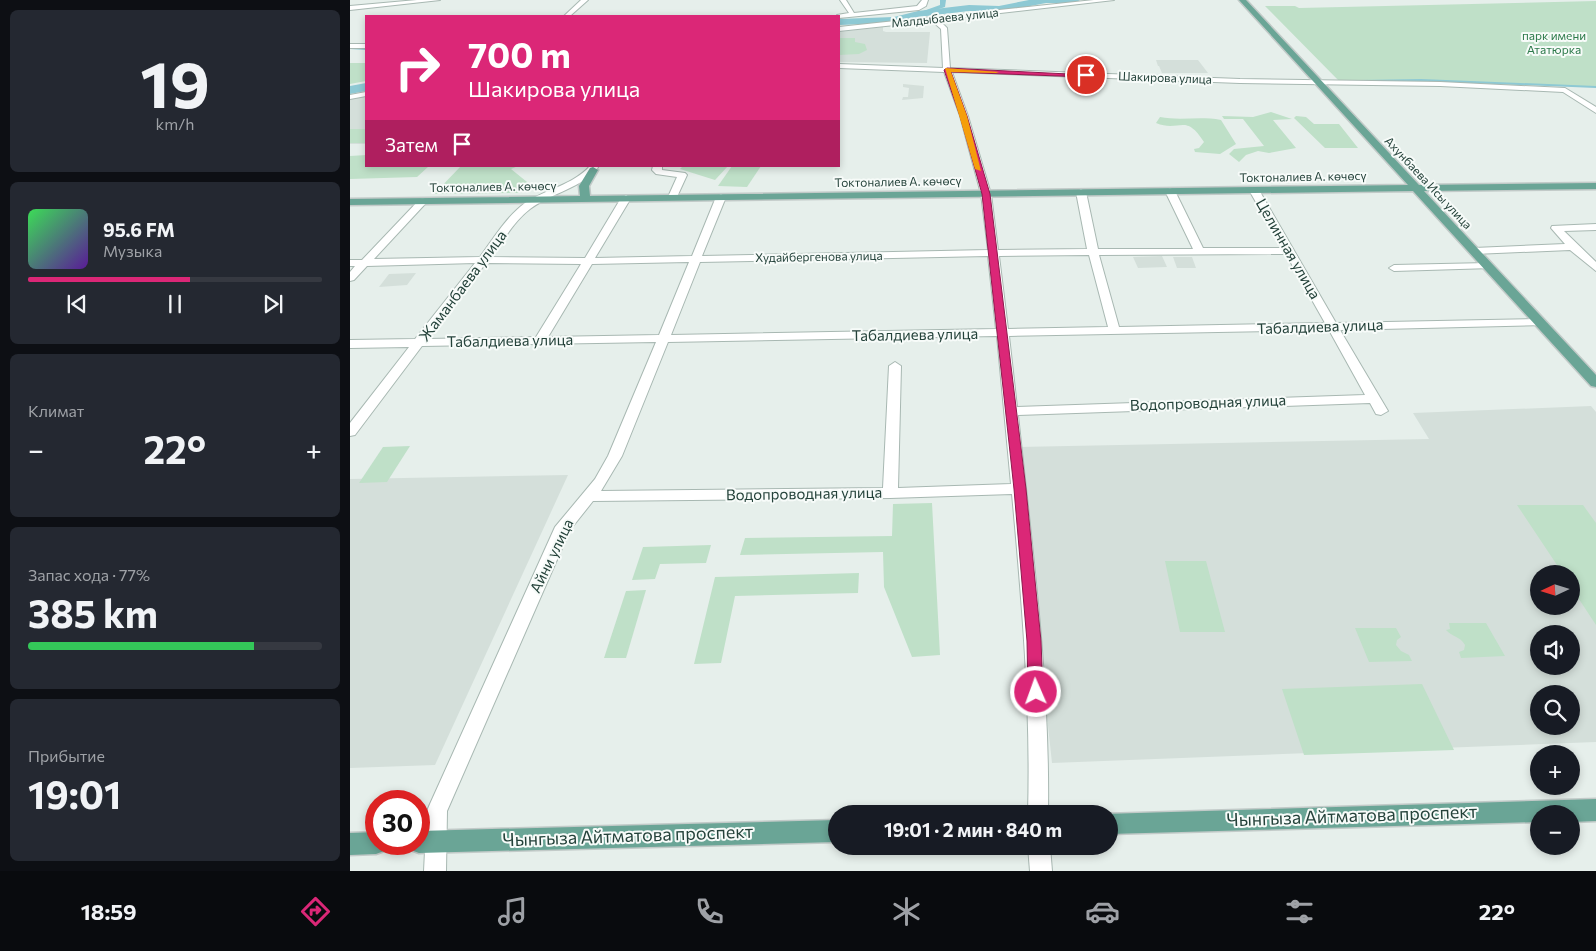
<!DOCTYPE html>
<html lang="ru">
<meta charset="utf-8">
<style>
body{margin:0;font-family:Commissioner,sans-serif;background:#242831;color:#f1f3f6;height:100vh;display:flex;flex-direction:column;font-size:19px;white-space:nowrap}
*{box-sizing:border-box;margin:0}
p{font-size:16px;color:#9ea1a6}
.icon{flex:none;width:28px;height:28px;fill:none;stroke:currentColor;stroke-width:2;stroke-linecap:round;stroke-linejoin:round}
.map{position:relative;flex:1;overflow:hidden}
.side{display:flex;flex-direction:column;gap:10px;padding:10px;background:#0d0f14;width:350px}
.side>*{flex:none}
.top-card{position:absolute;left:15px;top:15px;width:475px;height:152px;border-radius:0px;box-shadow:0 2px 8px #0003;background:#db2777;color:#fff;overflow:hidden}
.needle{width:32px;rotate:266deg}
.tools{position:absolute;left:1180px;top:565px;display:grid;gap:10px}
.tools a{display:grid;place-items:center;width:50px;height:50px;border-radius:50%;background:#171b24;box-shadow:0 2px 8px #0003;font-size:25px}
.speed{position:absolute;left:15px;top:790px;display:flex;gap:10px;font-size:25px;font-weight:700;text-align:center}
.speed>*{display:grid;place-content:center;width:65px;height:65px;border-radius:50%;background:#171b24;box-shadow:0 2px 8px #0003;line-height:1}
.speed .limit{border:8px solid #d22;background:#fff;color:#111}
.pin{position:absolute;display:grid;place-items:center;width:42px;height:42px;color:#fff;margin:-21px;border:2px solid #fff;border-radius:50%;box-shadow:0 1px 5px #0007}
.me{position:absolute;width:55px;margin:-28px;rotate:358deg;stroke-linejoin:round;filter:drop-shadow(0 0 4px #0008)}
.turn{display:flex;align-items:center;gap:18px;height:105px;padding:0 20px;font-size:22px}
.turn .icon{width:65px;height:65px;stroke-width:2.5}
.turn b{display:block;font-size:35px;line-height:42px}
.then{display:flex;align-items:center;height:48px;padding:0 20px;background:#0003;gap:10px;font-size:19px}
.big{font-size:38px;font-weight:700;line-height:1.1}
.side .tile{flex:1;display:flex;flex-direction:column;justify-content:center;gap:8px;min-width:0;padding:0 18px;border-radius:8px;background:#242831}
.side .dial{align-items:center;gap:0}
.dial b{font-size:65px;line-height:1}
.song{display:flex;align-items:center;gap:15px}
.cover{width:60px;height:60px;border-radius:8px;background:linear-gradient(135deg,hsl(130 70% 55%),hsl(270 70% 35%))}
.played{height:5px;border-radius:2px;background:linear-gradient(90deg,#db2777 55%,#363941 55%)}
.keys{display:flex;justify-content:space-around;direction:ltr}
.heat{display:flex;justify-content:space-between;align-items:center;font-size:28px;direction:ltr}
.charge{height:8px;border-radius:4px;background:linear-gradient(90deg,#34c759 77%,#363941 0)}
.trip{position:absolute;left:478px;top:805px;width:290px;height:50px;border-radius:25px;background:#171b24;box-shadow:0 2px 8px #0003;font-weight:700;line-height:50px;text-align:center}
.tabs{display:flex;height:80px;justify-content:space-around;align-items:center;background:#090b0e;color:#9ea1a6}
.tabs .icon{width:35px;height:35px}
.tabs .active{color:#db2777}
.tabs b{font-size:22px;color:#f1f3f6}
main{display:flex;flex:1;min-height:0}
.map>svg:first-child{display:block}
.built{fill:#d4dfda;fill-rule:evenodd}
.green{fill:#bfe0c8}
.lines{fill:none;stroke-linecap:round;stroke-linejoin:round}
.stream{stroke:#8ec9d4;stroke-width:2}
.canal{fill:#8ec9d4;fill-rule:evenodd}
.river{fill:#8ec9d4;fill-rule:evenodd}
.minor-casing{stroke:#a8b8b2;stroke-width:2}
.major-casing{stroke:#c2cac8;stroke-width:3}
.minor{fill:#fff;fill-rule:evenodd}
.major{fill:#6aa596;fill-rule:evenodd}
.route{fill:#db2777;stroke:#8e194d}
.slow{fill:#f59e0b}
.labels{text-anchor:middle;stroke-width:4;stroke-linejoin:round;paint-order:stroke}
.far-street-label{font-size:12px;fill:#24423a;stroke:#f7fbf9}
.far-park-label{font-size:12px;fill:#2d7a4b;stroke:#f7fbf9}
.street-label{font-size:15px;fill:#24423a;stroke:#f7fbf9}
.near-street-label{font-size:18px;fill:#24423a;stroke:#f7fbf9}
</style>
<main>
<section class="side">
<div class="tile dial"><b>19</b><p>km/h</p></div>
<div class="tile">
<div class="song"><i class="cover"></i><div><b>95.6 FM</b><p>Музыка</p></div></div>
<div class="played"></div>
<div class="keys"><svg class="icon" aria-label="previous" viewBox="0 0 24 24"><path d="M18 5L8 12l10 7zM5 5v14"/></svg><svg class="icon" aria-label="pause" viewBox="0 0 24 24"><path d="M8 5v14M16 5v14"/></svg><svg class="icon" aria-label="next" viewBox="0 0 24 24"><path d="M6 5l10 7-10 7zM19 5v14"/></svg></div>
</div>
<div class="tile"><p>Климат</p>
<div class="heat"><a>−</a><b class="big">22°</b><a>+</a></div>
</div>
<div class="tile"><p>Запас хода · 77%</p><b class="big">385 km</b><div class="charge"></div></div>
<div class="tile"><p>Прибытие</p><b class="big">19:01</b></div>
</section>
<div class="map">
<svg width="1246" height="871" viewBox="0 0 1246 871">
<rect width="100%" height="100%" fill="#e6efeb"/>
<g class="built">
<polygon points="533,27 533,31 536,32 580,32 577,63 489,62 489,32"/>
<polygon points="806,60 848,60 858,73 812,73 809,66 831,66 808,66"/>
<polygon points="553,84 574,86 573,98 552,100 553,97 558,97 559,88 553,87"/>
<polygon points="16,95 16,144 0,144 0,98"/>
<polygon points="812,256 817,267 788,268 783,257"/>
<polygon points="823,257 842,257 846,268 827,268"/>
<polygon points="66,273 57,285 29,287 39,274"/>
<path d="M1241,406L1246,412V742L702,763L668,447L1079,439L1063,413ZM1189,574H1221V606H1189ZM1189,634H1221V666H1189ZM1189,694H1221V726H1189Z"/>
<polygon points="218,475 85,765 0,768 0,479"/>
</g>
<g class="green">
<polygon points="1246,1 1246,87 1081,82 990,82 915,6 945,6 949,8"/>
<polygon points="489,38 505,38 505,42 515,44 517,50 509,54 489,55"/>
<polygon points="0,63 16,63 16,81 0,84"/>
<polygon points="921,112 942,119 923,120 946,148 919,153 908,151 896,155 889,162 879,154 884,149 914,146 893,119 874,119 872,116 903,117"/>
<polygon points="946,116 956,117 964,124 989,124 1008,148 975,148 944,118"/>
<path d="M810,117C830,121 850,116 871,120L886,144L870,154L845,152L844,149L849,148L854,142C835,112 830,133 806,123Z"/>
<rect x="0" y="129" width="16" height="14"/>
<polygon points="16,155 16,166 79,166 67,177 0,179 0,156"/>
<polygon points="111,166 168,166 161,169 182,186 167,193 84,194"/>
<polygon points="333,166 378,166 365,180 330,169"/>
<polygon points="382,166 411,166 397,187 368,186"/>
<polygon points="60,446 37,482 9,483 33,447"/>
<polygon points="582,503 590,655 562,657 534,587 533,552 390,555 395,538 542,536 543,504"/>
<polygon points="1167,505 1233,505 1246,523 1246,625 1221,587 1221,574 1213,574"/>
<polygon points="361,545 356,563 310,564 305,579 282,580 293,547"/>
<polygon points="815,561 856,561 875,632 830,632"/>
<polygon points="509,573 508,593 385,596 371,663 344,664 365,577"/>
<polygon points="296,590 276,658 254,658 276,591"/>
<path d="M1099,623H1136L1155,656L1111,658L1109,652L1114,650L1115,645C1110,636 1102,637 1096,630L1100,629Z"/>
<polygon points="1005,628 1046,628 1051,637 1047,640 1046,645 1051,651 1059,655 1062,661 1019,662"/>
<polygon points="1072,684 1104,750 954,755 932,689"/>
</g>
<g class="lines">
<g class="stream">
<polyline points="0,48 16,49"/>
<polyline points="1011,81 1071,80 1246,87"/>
</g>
<polygon class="canal" points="590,0 596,0 595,7 568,16 565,14 590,5"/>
<g class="river">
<polygon points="679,0 730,0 725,3 696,3 649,12 619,11 568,17 544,23 489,25 489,19 544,17 568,11 619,5 649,6"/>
<polygon points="16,83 16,91 0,94 0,86"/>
</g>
<defs>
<g id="minor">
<polygon points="67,0 90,0 0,10 0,6"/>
<polygon points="231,0 238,0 220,16 214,16"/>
<polygon points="490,0 496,0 504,13 567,6 572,0 578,0 576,6 569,10 489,18 487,15 499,13"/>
<path d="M744,0H764L589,20L597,28L600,68L890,79L1090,82L1215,88L1246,107V113L1213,92L1090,86L890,83L602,72L618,116L641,194L648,250L737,249L726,192L731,189L736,192L748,249H843L815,191L820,188L825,191L853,248H932L899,190L904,187L909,190L986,323L1191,319L1195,321L1197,323L1195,325L990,330L1038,411L1031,415L1026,414L1020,403L668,415C682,547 700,680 698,814H678C681,707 672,601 662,494L540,498L243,501L220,530L97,811L96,871H74L77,811L80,804L205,527L245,479L258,456L306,342L72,346L5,435L0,436V423L59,347L0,348V340L65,339L125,263L17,266L4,280L0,281V272L5,266H0V260H12L70,199L73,198L78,201L76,203L24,259L130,257C143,239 157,216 175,203C196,189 223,185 240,166H249C232,189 202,192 180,209C164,221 153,241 141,257L235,258L271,198L276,195L281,198L245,258L342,256L366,197L371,194L376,197L352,256L638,250L631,194L610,116L594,72L489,68V64L593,68L591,29L582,21L489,31V27ZM936,254L975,323L769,327L749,255ZM739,255L758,327L658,329L649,256ZM638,256L646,329L321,335L350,262ZM339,262L309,335L198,337L242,264ZM136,263L231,264L186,337L78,339ZM979,330L1015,395L667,407L659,336ZM647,336L661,484L548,488L551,366L545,362L539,366L533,488L251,491L272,456L318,342Z"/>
<rect x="0" y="44" width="16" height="4"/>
<polygon points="16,92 16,96 0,99 0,95"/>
<polygon points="303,166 312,166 312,170 335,173 337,175 326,199 318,197 327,177 306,174 302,170"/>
<polygon points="1246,224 1246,230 1214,231 1246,262 1246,271 1220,250 1124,254 1119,251 1124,248 1215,244 1201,228 1202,226"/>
<polygon points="1138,263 1142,264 1142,268 1044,271 1039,268 1044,265"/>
<polygon points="678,846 700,846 702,871 680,871"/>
</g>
<g id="major">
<polygon points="889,0 896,0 1069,185 1246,183 1246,189 1074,191 1246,375 1246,387 1241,386 1063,191 0,205 0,199 230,196 229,186 240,168 243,167 248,170 239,186 240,196 1058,185"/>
<polygon points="1246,799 1246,821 1221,822 1221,814 1189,814 1189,822 759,834 759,814 754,814"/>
<polygon points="486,820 486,842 69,853 61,850 58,844 69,844 69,831"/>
<polygon points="26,832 26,844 37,844 34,851 26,854 0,855 0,833"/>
</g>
</defs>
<use href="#minor" class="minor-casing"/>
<use href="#major" class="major-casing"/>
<use href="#minor" class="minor"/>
<use href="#major" class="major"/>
</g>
<polygon class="route" points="597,68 739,75 736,77 601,72 617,116 640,194 676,489 691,641 693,692 691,697 686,699 680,697 678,692 677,641 664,489 632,194 610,116 594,70"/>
<polygon class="slow" points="595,68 649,72 646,73 601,72 617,116 631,171 625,169"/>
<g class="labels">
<g class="far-street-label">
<text transform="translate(595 18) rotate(-6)" y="4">Малдыбаева улица</text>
<text transform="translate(815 78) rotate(2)" y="4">Шакирова улица</text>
<text transform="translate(953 177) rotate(-1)" y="4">Токтоналиев А. көчөсү</text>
<text transform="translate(548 182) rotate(-1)" y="4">Токтоналиев А. көчөсү</text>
<text transform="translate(1078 183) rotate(47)" y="4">Ахунбаева Исы улица</text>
<text transform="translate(143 187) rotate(-1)" y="4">Токтоналиев А. көчөсү</text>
<text transform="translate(469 257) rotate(-1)" y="4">Худайбергенова улица</text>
</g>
<g class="far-park-label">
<text x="1204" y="40">парк имени<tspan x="1204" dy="14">Ататюрка</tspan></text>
</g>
<g class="street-label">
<text transform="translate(938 249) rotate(60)" y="5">Целинная улица</text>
<text transform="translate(113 286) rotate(-53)" y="5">Жаманбаева улица</text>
<text transform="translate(970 327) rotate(-2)" y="5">Табалдиева улица</text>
<text transform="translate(565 335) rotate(-1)" y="5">Табалдиева улица</text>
<text transform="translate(160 341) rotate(-1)" y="5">Табалдиева улица</text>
<text transform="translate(858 403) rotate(-2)" y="5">Водопроводная улица</text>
<text transform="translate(454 494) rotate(-1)" y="5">Водопроводная улица</text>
<text transform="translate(202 556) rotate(-64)" y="5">Айни улица</text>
</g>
<g class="near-street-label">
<text transform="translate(1002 816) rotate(-2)" y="6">Чынгыза Айтматова проспект</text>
<text transform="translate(278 836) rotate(-2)" y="6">Чынгыза Айтматова проспект</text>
</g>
</g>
</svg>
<div class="tools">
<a><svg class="needle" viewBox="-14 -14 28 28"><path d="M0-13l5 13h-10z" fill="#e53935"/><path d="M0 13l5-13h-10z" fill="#9ea1a6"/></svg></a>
<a><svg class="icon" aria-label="sound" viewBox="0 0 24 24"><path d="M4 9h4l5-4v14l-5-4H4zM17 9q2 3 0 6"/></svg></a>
<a><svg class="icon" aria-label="search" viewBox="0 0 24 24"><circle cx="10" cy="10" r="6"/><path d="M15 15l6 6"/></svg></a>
<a>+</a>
<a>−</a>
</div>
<div class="speed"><div class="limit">30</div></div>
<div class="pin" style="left:736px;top:75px;background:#d93025"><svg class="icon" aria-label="arrive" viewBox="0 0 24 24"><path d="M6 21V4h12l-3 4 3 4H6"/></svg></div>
<svg class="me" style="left:686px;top:692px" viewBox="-20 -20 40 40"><circle r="17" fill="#db2777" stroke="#fff" stroke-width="3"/><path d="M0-11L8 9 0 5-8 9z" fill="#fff"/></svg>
<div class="trip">19:01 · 2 мин · 840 m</div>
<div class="top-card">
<div class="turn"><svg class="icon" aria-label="right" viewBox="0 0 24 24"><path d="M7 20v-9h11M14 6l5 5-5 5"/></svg><div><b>700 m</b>Шакирова улица</div></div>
<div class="then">Затем<svg class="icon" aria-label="arrive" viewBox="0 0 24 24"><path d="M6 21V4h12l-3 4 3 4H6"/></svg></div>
</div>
</div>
</main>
<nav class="tabs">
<b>18:59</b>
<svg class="icon active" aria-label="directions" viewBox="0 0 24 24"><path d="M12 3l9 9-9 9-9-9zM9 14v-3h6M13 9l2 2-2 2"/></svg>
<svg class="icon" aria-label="music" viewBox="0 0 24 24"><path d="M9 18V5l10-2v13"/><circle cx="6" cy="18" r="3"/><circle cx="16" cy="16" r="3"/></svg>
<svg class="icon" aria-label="phone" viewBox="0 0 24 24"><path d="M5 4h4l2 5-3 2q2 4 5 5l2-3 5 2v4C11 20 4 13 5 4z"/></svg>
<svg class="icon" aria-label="climate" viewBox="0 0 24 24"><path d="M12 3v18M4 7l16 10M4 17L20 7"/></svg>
<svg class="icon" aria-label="car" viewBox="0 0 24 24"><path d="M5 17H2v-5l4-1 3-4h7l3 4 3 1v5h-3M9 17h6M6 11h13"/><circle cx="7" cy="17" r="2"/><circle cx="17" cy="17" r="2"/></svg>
<svg class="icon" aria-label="filters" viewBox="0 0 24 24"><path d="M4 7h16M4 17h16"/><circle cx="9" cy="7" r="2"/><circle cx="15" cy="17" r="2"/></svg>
<b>22°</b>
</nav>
